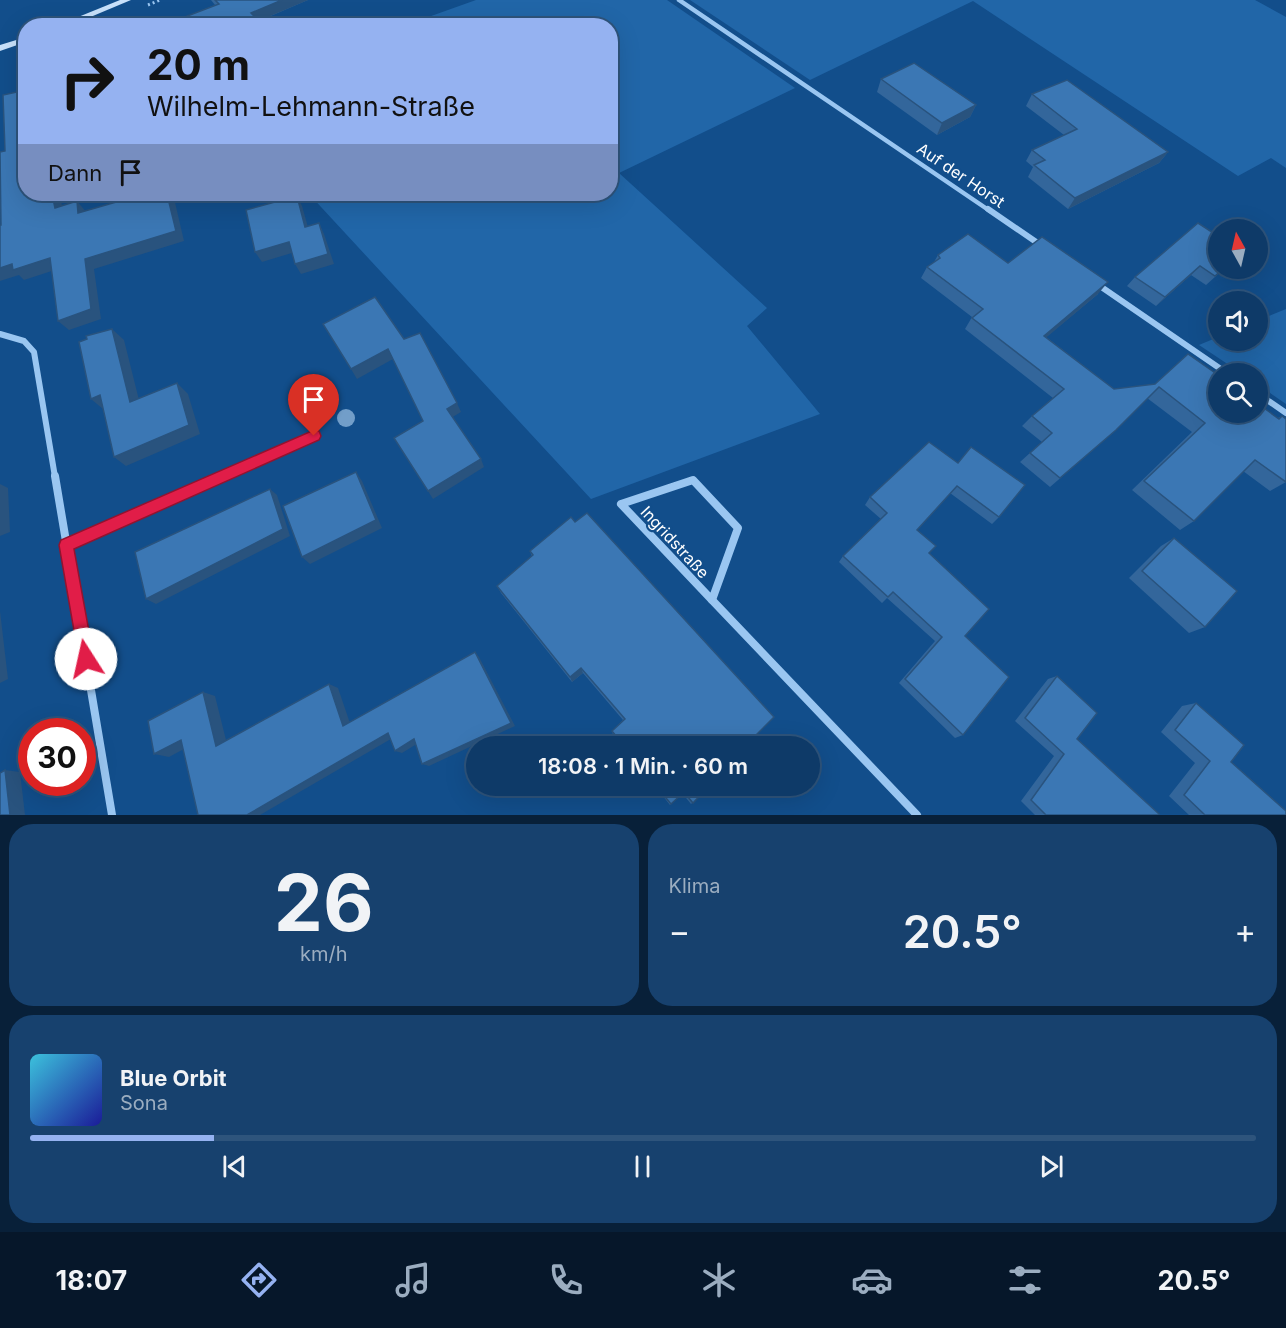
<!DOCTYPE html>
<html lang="de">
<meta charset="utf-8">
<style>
body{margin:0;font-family:Inter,sans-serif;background:#17416e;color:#f1f3f6;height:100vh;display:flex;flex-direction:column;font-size:22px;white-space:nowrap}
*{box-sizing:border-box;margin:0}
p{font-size:20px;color:#9badc0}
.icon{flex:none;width:33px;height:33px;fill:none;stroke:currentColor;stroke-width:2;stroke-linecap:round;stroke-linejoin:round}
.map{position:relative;height:815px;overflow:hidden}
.details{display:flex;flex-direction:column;gap:9px;padding:9px;background:#082039;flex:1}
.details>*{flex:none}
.banner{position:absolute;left:18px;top:18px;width:600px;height:183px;border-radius:24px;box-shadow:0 6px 24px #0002,0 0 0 2px #2e547c;background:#95b2f1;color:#111;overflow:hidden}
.needle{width:39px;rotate:352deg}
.fabs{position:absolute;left:1208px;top:219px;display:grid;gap:12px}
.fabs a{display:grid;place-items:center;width:60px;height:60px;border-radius:50%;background:#0e3a68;box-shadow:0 6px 24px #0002,0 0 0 2px #2e547c;font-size:30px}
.speed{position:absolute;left:18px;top:718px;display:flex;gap:12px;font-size:30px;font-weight:700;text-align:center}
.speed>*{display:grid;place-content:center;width:78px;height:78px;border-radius:50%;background:#0e3a68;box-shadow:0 6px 24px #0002,0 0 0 2px #2e547c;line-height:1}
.speed .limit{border:9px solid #d22;background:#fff;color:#111}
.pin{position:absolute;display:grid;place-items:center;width:51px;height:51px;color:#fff;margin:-62px -26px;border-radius:50% 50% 50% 0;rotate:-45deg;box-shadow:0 0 6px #0007}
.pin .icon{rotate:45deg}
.me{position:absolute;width:66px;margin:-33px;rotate:350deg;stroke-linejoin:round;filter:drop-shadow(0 0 4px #0008)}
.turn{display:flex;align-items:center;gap:21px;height:126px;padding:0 30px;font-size:27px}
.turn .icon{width:78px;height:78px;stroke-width:2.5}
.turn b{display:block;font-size:42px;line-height:51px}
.then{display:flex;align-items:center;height:57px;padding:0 30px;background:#0003;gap:12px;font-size:22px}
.big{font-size:45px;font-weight:600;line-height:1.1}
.details .card{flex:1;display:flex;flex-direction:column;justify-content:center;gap:9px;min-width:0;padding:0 21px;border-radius:24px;background:#17416e}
.details .dial{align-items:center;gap:0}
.dial b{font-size:78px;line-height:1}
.song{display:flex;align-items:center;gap:18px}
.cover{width:72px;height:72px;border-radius:9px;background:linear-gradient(135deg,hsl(190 70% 55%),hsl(240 70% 35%))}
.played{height:6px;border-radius:3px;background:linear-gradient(90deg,#95b2f1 15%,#2e547c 15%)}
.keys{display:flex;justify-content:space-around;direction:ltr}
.heat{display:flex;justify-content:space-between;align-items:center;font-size:33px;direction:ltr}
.details .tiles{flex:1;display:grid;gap:9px;grid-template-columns:1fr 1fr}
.card:last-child{grid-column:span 2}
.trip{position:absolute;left:466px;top:736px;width:354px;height:60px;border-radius:30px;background:#0e3a68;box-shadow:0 6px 24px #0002,0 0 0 2px #2e547c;font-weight:600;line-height:60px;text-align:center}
.menu{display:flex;height:96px;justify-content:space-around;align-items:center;background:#06172a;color:#9badc0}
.menu .icon{width:42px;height:42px}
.menu .selected{color:#95b2f1}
.menu b{font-size:27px;color:#f1f3f6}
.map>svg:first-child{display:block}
.green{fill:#2166a8}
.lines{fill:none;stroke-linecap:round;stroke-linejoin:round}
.path{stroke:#9ac6f1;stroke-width:3;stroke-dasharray:2 3;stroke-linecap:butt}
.minor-far2{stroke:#9ac6f1;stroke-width:4.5}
.minor-far1{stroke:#9ac6f1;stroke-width:6}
.minor{stroke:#9ac6f1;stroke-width:8}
.secondary{fill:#c8e1fb;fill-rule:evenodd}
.tree{fill:#729ec9}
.wall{fill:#33669b}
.shaded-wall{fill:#29537e}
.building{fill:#3b77b4;stroke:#29537e;stroke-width:1.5}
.route{fill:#e11d48;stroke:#92132f;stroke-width:1.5}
.labels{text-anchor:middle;stroke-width:4.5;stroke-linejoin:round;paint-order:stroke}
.street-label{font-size:16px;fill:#fff;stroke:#124e8b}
</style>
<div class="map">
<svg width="1286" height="815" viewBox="0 0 1286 815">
<rect width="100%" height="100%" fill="#124e8b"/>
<g class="green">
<polygon points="476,0 667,0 795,88 619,173 767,308 747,326 820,414 591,499 309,194 610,194 610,26 406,25"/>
<polygon points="690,0 1255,0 1286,17 1286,168 1271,158 1238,176 973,1 810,80"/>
<polygon points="1286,309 1286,404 1257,384 1257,374 1241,373 1199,345 1218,337 1218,340 1257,340 1257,321"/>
</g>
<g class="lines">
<polyline class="path" points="148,5 160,0"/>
<polyline class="minor-far2" points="679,0 990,211"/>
<g class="minor-far1">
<polyline points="988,209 1042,246"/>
<polyline points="1097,284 1228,374"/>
<polyline points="0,334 24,341 34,352 55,477"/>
<polyline points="1257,393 1286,413"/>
<polyline points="220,477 314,436"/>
</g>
<g class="minor">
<polyline points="55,476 112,815"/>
<polygon points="693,480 738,528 712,600 621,504"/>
<polyline points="66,545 224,476"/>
<polyline points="712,600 917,815"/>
</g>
<g class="secondary">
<polygon points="120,0 131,0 69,26 56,26"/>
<polygon points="26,37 26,42 0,51 0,45"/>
</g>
</g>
<circle class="tree" cx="346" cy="418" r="9"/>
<g class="wall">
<polygon points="211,0 308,0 259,21 264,26 187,26 182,18 215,5"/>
<polygon points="881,79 976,105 970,117 937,135 877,92"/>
<polygon points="1032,94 1168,152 1159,163 1068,209 1028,177 1033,167 1026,161 1032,150 1064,135 1026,106"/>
<polygon points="1218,236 1225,268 1206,285 1191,275 1156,306 1127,286 1135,277"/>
<polygon points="938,255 1008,263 1098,294 1046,337 1114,389 1155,384 1278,418 1282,416 1286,482 1270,491 1243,471 1194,521 1180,530 1132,490 1192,432 1147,398 1116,430 1050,487 1020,462 1042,442 1022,426 1032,416 1053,398 965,329 972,317 921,278 927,267 934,262"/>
<polygon points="958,463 999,517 992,524 950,493 917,530 929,553 965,636 963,735 955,738 899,683 935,641 887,598 882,603 839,562 843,556 881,519 865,505 870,497"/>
<polygon points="1174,538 1205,627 1189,633 1129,578 1161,546"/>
<polygon points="530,551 757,734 756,747 623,747 613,735 612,731 623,720 583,673 572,682 501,593 497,586 532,557"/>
<polygon points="1057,676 1077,739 1158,815 1035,815 1021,801 1054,756 1015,721 1048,679"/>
<polygon points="1196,703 1231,762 1286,815 1189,815 1169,796 1195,763 1161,732 1182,706"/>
<polygon points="655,786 709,786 691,804 682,793 670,805"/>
</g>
<g class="shaded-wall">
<polygon points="282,0 308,0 256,22 251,13"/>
<polygon points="976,105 970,117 937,135 942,123"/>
<polygon points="1168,152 1159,163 1068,209 1075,198"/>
<polygon points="52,194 60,194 64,218 55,208"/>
<polygon points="167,194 171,194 174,198 184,241 94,269 101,319 69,330 58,321 85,259"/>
<polygon points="297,196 302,206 311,238 305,227"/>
<polygon points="77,201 86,212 78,213"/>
<polygon points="319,223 324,234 334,264 301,274 295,264"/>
<polygon points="289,242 295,252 262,262 255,252"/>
<polygon points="50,258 61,268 24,280 19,275 0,281 0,268 12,264"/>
<polygon points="1200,266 1191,275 1156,306 1165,297"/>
<polygon points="1108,282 1098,294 1035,347 1044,336"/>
<polygon points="112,329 124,340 142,412 130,402"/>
<polygon points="388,349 393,359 357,379 351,369"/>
<polygon points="177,383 188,394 200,434 126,466 114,457"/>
<polygon points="100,395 103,409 91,399"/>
<polygon points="457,403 461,412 451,418 447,409"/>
<polygon points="481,459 484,467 433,499 428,491"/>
<polygon points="356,472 362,481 382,528 310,564 302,557"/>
<polygon points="0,484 8,488 10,532 0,536"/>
<polygon points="270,489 277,495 290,536 156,604 146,599"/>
<polygon points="0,611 8,679 0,683"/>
<polygon points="475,652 479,657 515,726 429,766 422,764"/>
<polygon points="581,668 583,673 572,682 570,677"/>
<polygon points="329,684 338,688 352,729 343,726"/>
<polygon points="203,692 215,696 228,748 216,746"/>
<polygon points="388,733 396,736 260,815 247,815"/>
<polygon points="414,739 420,742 402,753 395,751"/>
<polygon points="181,740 195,743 169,757 154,754"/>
<polygon points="5,770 20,772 25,815 10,815"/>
</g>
<g class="building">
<polygon points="215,0 282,0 251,13 264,26 190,26 182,18 219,4"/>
<polygon points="914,63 976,105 942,123 881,79"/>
<polygon points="1067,80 1168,152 1075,198 1034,165 1045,160 1032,150 1077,129 1032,94"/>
<polygon points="26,90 26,194 52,194 55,208 77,201 78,213 144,194 167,194 176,231 85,259 91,309 58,321 50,258 13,270 12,264 0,268 0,225 1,225 0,152 5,151 3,95"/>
<polygon points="297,196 305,227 319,223 328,254 295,264 289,242 255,252 246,210"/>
<polygon points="1198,223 1218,236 1218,268 1224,268 1215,276 1200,266 1165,297 1135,277"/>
<polygon points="968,234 1008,263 1042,237 1108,282 1044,336 1114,389 1155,384 1188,354 1218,375 1218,412 1257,412 1257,403 1279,419 1282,416 1286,419 1286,482 1255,460 1194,521 1144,481 1205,423 1159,387 1116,430 1060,478 1030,453 1052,433 1032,416 1064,389 972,318 983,309 927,267 940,258 938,255"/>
<polygon points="375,297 404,339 420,333 457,403 447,409 481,459 428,491 394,438 423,421 388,349 351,369 323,324"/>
<polygon points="112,329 130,402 177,383 189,425 114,457 100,395 91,399 79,342 87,339 86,336"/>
<polygon points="929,442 958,463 971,447 1025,485 999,517 957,486 917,530 936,546 929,553 989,609 965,636 1009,677 963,735 905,679 942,637 893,592 888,597 843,556 887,513 870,497"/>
<polygon points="356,472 376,520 302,557 283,506"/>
<polygon points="270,489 283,529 146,599 135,552"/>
<polygon points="587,513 774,717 757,734 762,741 756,747 625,747 612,731 625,719 581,668 570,677 497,586 533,555 530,551 571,517 575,522"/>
<polygon points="1174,538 1237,591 1205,627 1142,571"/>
<polygon points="475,652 511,723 422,764 414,739 395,751 388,733 247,815 198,815 181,740 154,754 148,721 203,692 216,746 329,684 343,726"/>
<polygon points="1057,676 1097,713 1077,739 1159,814 1158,815 1046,815 1031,800 1064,754 1025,718"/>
<polygon points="1196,703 1244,745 1231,762 1286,811 1286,815 1205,815 1184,795 1210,761 1175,730"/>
<polygon points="5,770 10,815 0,815 0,773"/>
<polygon points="656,786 709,786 693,803 684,792 671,804"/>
</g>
<polygon class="route" points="314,430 319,431 321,436 319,440 74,549 94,659 91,665 86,668 80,665 59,545 61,540"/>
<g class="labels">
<g class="street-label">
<text transform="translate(961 175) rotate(34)" y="6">Auf der Horst</text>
<text transform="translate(675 542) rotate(47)" y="6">Ingridstraße</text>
</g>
</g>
</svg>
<div class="fabs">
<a><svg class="needle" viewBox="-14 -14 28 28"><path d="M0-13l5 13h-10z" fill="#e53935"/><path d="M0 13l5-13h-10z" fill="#9badc0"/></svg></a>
<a><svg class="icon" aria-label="sound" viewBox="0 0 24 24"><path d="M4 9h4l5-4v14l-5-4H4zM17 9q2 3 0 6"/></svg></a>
<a><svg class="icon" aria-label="search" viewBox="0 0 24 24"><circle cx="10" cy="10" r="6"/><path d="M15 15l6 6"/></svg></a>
</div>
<div class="speed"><div class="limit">30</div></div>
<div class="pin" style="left:314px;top:436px;background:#d93025"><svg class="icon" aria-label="arrive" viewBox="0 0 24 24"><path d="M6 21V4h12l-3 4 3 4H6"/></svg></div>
<svg class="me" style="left:86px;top:659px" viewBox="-20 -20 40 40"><circle r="19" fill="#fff"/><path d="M0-13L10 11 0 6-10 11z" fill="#e11d48"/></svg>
<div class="trip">18:08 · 1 Min. · 60 m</div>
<div class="banner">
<div class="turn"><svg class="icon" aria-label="right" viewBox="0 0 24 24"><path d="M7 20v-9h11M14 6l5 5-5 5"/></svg><div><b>20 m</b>Wilhelm-Lehmann-Straße</div></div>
<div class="then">Dann<svg class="icon" aria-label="arrive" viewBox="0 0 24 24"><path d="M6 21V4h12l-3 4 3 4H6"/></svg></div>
</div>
</div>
<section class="details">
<div class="tiles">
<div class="card dial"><b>26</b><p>km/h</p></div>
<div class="card"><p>Klima</p>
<div class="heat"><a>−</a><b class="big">20.5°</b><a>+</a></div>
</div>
<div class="card">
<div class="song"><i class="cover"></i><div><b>Blue Orbit</b><p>Sona</p></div></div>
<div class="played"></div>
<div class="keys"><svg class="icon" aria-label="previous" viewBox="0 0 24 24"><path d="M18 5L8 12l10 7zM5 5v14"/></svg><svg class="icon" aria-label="pause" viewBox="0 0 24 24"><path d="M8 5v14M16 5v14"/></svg><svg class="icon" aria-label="next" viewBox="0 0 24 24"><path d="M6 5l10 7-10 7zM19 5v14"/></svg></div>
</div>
</div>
</section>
<nav class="menu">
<b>18:07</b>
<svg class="icon selected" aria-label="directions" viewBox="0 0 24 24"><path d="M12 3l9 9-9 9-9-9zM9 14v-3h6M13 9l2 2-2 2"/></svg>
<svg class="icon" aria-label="music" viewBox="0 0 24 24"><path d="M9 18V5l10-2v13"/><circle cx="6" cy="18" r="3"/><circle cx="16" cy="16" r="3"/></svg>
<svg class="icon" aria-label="phone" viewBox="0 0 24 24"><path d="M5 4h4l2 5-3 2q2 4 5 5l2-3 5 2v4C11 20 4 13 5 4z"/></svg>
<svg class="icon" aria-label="climate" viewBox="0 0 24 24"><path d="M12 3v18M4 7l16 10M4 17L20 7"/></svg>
<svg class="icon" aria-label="car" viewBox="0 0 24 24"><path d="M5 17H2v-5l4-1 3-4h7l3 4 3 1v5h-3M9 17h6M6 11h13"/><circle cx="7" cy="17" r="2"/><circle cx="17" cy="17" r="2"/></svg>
<svg class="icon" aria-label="filters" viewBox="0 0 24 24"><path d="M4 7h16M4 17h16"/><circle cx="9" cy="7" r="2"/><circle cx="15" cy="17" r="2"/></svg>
<b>20.5°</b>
</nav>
